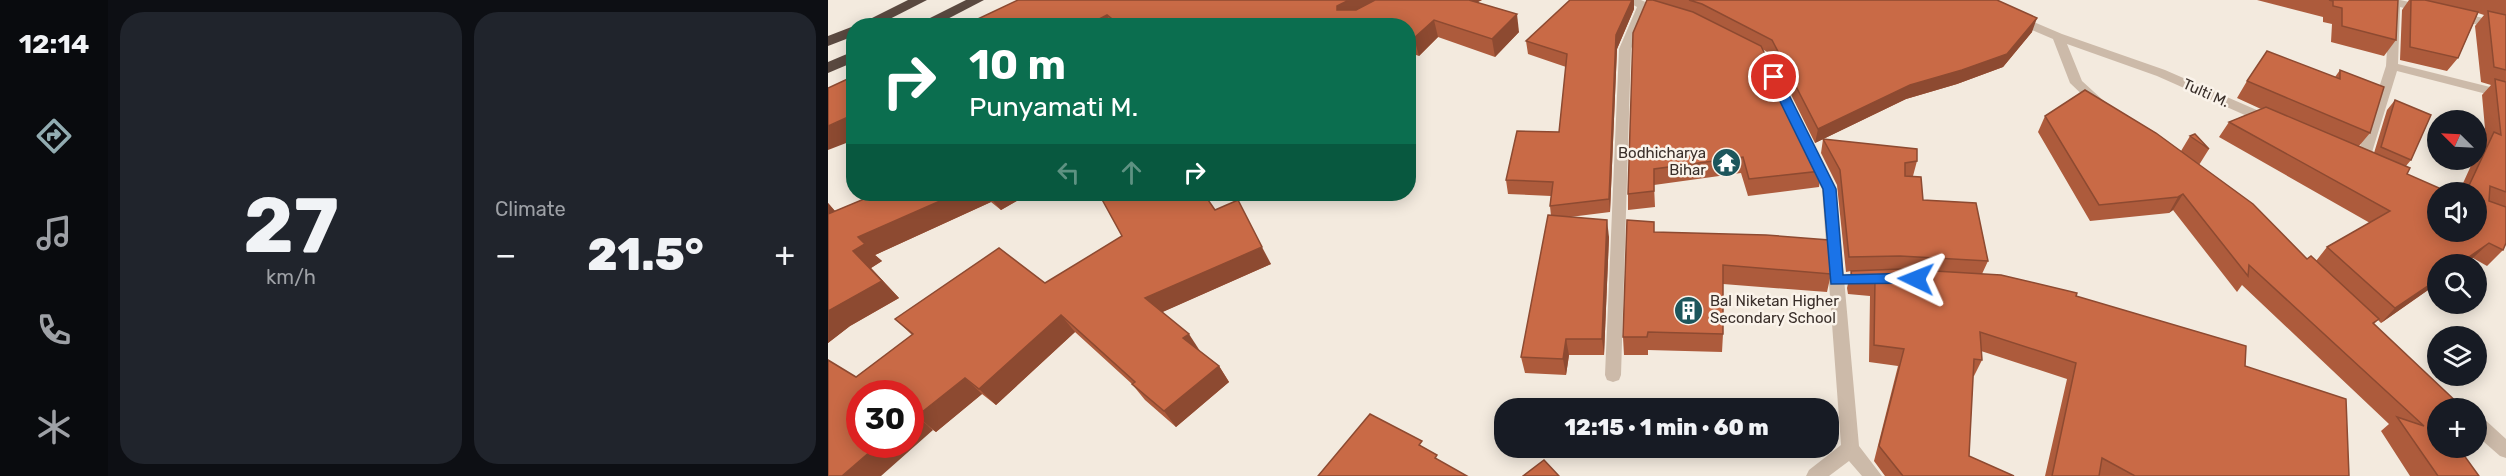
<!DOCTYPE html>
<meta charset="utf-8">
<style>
body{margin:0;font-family:Rubik,sans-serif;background:#20242c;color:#f1f3f6;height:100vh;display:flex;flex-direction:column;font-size:22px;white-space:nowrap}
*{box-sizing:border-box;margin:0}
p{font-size:20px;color:#9ea1a6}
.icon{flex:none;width:33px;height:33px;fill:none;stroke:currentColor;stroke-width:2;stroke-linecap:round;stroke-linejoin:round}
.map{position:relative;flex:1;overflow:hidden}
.side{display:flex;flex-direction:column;gap:12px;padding:12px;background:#0d0f14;width:720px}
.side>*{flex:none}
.banner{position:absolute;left:18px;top:18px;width:570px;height:183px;border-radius:24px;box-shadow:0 3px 15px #0003;background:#0b6e4f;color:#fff;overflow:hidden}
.needle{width:39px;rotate:294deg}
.fabs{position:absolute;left:1599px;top:110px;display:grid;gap:12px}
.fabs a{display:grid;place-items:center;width:60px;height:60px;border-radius:50%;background:#171b24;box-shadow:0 3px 15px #0003;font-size:30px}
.speed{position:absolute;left:18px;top:380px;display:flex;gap:12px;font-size:30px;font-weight:700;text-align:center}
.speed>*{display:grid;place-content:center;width:78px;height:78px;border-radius:50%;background:#171b24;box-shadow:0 3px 15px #0003;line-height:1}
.speed .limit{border:9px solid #d22;background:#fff;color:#111}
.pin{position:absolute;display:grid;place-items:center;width:51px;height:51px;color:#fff;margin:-26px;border:3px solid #fff;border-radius:50%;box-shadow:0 2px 6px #0007}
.me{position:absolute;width:66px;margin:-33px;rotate:272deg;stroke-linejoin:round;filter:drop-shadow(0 0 4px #0008)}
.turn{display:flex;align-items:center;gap:21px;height:126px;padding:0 24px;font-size:27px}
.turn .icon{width:78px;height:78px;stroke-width:2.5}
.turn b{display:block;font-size:42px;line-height:51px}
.lanes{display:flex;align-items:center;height:57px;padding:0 24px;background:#0003;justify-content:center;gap:30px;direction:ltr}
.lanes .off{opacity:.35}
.big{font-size:45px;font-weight:800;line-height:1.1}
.side .card{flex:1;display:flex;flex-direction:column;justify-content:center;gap:9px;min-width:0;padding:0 21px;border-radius:24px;background:#20242c}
.side .dial{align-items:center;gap:0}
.dial b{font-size:78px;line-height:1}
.heat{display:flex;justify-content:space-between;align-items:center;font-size:33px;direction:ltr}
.side .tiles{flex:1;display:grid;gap:12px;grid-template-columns:repeat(2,1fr)}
.trip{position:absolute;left:666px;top:398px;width:345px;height:60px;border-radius:24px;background:#171b24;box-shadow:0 3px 15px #0003;font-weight:800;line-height:60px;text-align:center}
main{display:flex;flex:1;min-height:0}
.tabs{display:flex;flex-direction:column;width:108px;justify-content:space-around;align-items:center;background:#090b0e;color:#9ea1a6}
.tabs .icon{width:42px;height:42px}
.tabs .on{color:#92acb1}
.tabs b{font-size:27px;color:#f1f3f6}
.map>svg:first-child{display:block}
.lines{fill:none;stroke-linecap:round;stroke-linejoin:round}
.street{fill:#ccbaa9;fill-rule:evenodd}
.highway{fill:#5a4940;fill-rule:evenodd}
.wall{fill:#ad5b3c}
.shaded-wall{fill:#8d4a31}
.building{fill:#c96a46;stroke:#8d4a31;stroke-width:1.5}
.route{fill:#1a73e8;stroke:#114b97;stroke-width:1.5}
.labels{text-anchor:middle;stroke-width:5;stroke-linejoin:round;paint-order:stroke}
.street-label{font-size:15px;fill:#392e29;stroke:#faf3ea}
.poi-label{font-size:15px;fill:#392e29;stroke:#faf3ea;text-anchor:end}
</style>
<main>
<nav class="tabs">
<b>12:14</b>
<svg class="icon on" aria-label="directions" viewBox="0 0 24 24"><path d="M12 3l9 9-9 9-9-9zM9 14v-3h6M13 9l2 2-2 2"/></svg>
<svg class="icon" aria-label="music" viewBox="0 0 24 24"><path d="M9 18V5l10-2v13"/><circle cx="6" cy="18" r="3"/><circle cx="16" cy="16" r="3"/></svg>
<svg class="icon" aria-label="phone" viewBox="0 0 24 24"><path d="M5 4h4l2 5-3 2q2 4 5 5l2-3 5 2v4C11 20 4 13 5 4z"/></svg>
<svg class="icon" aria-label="climate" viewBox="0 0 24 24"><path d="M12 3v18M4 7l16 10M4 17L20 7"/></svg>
</nav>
<section class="side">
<div class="tiles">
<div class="card dial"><b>27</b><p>km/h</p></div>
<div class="card"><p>Climate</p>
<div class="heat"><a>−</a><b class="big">21.5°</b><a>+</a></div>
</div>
</div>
</section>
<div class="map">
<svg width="1678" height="476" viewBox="0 0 1678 476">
<rect width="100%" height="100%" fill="#f3eade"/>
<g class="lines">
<g class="street">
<polygon points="796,0 813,0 842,13 836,17 819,11 803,49 793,375 791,380 785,382 779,380 777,375 791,49 809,7"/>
<polygon points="1562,0 1572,0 1600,6 1602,9 1596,13 1572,7 1570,64 1678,91 1678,99 1569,71 1541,162 1534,167 1527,162 1558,66"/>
<polygon points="1628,12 1678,23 1678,31 1624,19 1624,13"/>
<polygon points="1189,15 1234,34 1337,70 1447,118 1449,121 1447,124 1437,124 1329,76 1239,44 1254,81 1277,102 1275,105 1265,105 1242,83 1225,39 1185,22 1183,19"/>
<polygon points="983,150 988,152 1008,189 1031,446 1054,476 1034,476 1021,461 1001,476 978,476 981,470 1013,445 994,189 976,155"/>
<polygon points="1648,415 1654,417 1678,439 1678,458 1672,456 1648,435"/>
</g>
<g class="highway">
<polygon points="80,0 99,0 48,26 28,26"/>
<polygon points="138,0 156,0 106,26 86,26"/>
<polygon points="26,26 26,36 0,46 0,36"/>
<polygon points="26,51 26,62 0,73 0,62"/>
</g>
</g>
<g class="wall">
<polygon points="190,0 654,0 649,2 691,32 667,57 610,37 591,56 580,52 580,26 135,26"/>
<polygon points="818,0 1169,0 1204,32 1175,67 1129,84 1078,99 995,139 1089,161 1085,176 1081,176 1095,200 1160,261 1154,274 1248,296 1417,366 1521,476 1217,476 1239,379 1153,351 1154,360 1146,376 1145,376 1141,456 1186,476 1057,476 1046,461 1070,366 1041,362 1042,296 1020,294 1019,288 1023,271 1018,272 1009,185 993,153 995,139 987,143 943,54 934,49 975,135 993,171 991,187 920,196 913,173 826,185 827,207 800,210 800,194 819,0"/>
<polygon points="1429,0 1570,0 1568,40 1556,56 1503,42 1504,24 1495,22 1495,17"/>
<polygon points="1581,0 1678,0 1678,243 1675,250 1659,266 1645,258 1610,264 1610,283 1553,323 1550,320 1546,324 1610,447 1651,476 1582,476 1553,431 1561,424 1414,285 1409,292 1345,210 1341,213 1262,221 1210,132 1217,116 1353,151 1362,136 1381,149 1371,165 1479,259 1488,261 1499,247 1542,223 1391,137 1401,122 1433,109 1409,98 1419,81 1507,77 1512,70 1542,133 1531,146 1546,153 1559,110 1567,100 1583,160 1578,166 1579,174 1610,231 1648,192 1631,192 1646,159 1648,159 1648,154 1652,147 1658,140 1654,95 1663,85 1653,82 1647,26 1656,15 1650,13 1630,58 1619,71 1572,60 1574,10"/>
<polygon points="806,9 789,49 782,212 742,217 781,237 776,355 741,355 738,375 697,373 693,357 723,216 722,206 723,196 680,194 678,180 731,132 738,67 700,54 698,41"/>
<polygon points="48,194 201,194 173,210 163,202 47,255 54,261 43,268 71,298 22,326 0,343 0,203 7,211"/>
<polygon points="387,210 443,264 334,312 372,351 391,366 401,382 348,427 317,400 304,384 247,332 168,405 154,394 108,432 28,377 84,335 67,319 217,283"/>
<polygon points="826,232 1003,274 999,292 895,284 895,334 894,352 820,350 820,355 796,355 795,337"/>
</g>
<g class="shaded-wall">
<polygon points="521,0 559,0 515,24 509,10 509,6"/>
<polygon points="626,0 654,0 629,13"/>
<polygon points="804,0 806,0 806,9 789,49 782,212 781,199 788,35"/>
<polygon points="689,14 691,32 667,57 664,39"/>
<polygon points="279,15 285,26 258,26"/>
<polygon points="1209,18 1204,32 1175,67 1129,84 1078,99 987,143 990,129 1082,85"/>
<polygon points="606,20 610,37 591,56 586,38"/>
<polygon points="20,117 26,124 26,140 0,150 0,126"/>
<polygon points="128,194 157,194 163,202 47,255 54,261 43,268 71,298 22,326 0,343 0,311 30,237"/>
<polygon points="159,194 201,194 173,210"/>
<polygon points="1355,194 1345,210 1341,213 1350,197"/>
<polygon points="0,203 13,218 0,225"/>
<polygon points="779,220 781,237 776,355 774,339"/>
<polygon points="1661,243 1645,258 1637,264 1631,264"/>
<polygon points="434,247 443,264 328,315 317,298"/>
<polygon points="1610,279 1610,283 1553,323 1567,308"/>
<polygon points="233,315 247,332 168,405 151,389"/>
<polygon points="361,334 372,351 355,338"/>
<polygon points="738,339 741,355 738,375 735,359"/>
<polygon points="391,366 401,382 348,427 336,411"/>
<polygon points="137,378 154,394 108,432 89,416"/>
<polygon points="86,414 105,430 53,476 14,476 51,444 82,444 82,417"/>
</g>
<g class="building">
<polygon points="190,0 521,0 509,6 509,10 528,10 547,0 641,0 689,14 664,39 606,20 586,38 580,36 580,26 293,26 279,15 258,26 135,26"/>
<polygon points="742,0 804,0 788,35 781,199 722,206 725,182 678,180 689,131 731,132 739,54 698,41"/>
<polygon points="819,0 825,0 865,12 933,46 975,133 972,135 976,135 993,171 921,179 915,157 826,169 826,191 800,194 805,33"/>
<polygon points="861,0 1169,0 1209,18 1179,54 1134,70 1082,85 990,129 944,40 874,4"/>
<polygon points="1501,0 1570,0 1568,40 1514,26 1514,8 1505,6 1505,1"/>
<polygon points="1583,0 1597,0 1650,12 1630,58 1582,47"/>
<polygon points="1660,11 1678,15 1678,70 1666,67"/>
<polygon points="1439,51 1512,79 1512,70 1556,87 1542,133 1419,81"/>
<polygon points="26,76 26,124 24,124 20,117 0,126 0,88"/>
<polygon points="1667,79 1678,82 1678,192 1662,186 1661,201 1678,207 1678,243 1675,250 1661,243 1631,264 1610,264 1610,279 1567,308 1499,247 1562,211 1401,122 1438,107 1582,168 1579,174 1620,192 1610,192 1610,231 1648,231 1648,192 1638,192 1666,132 1673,135"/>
<polygon points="1257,90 1328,133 1425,204 1479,259 1483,256 1551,319 1545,323 1635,408 1610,408 1610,447 1630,447 1651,476 1610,476 1569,417 1596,426 1421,265 1420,276 1355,194 1350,197 1271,205 1217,116"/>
<polygon points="1567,100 1603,115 1583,160 1553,147"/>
<polygon points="1367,134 1381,149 1362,136"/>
<polygon points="995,139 1089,149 1089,161 1077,163 1077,176 1093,177 1095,200 1148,203 1160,261 1072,256 1021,257 1012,170"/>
<polygon points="48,194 128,194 30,237 37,244 25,251 54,281 0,311 0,214"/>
<polygon points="271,194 376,194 387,210 410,200 434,247 317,298 361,334 355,338 391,366 336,411 304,384 307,382 233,315 151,389 137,378 89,416 86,414 82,417 82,393 32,393 32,444 51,444 14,476 0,476 0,360 28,377 85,334 67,319 171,248 217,283 294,236"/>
<polygon points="720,215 779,220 774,339 738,339 735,359 693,357"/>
<polygon points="799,220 826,222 826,232 938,235 1001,240 1003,274 895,265 895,334 820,332 819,337 795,337"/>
<polygon points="1073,269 1173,275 1249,293 1248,296 1418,346 1417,366 1518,399 1521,476 1307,476 1274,458 1271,476 1224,476 1248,363 1152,332 1154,360 1146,359 1141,456 1186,476 1075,476 1051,446 1076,349 1046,345 1047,279 1024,277 1023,271"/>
<polygon points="542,414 594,441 591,445 609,455 607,458 639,476 490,476"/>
<polygon points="716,460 731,476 695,476"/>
</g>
<polygon class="route" points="946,73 952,77 1008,189 1015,275 1088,273 1093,275 1095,279 1093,283 1003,284 995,189 940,77"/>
<defs>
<symbol id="temple-disc" viewBox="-11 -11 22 22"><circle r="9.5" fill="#1d565c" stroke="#faf3ea"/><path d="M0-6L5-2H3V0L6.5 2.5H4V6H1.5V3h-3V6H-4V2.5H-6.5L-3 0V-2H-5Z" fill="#fff"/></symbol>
<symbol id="building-disc" viewBox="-11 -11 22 22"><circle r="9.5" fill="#1d565c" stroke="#faf3ea"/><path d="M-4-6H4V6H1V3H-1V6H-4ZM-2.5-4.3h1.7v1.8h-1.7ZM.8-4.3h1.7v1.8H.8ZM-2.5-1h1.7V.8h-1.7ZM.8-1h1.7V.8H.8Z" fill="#fff"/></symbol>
</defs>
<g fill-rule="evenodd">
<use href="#temple-disc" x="882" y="146" width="33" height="33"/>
<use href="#building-disc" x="844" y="294" width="33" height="33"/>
</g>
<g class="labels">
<g class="street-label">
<text transform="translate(1378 93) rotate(24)" y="5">Tulti M.</text>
</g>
<g class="poi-label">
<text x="878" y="158">Bodhicharya<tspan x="878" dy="17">Bihar</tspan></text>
<text x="882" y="306" text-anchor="start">Bal Niketan Higher<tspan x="882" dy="17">Secondary School</tspan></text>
</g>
</g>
</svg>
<div class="fabs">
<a><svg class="needle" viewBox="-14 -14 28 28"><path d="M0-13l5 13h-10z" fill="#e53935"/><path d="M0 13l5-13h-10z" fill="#9ea1a6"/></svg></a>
<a><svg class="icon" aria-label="sound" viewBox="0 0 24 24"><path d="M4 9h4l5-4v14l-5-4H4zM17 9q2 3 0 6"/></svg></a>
<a><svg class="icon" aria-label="search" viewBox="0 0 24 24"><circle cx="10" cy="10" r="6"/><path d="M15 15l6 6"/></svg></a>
<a><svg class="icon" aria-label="layers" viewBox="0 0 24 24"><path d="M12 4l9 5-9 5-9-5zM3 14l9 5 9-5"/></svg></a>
<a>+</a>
</div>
<div class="speed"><div class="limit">30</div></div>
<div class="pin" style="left:946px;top:77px;background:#d93025"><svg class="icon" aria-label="arrive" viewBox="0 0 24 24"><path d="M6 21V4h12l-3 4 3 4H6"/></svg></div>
<svg class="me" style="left:1088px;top:279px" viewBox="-20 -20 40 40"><path d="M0-17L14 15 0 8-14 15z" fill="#1a73e8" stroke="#fff" stroke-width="4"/></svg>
<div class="trip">12:15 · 1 min · 60 m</div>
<div class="banner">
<div class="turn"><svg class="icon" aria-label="right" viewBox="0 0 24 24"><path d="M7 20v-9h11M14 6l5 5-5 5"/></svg><div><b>10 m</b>Punyamati M.</div></div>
<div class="lanes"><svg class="icon off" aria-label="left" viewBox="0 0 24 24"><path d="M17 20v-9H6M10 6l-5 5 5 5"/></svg><svg class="icon off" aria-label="ahead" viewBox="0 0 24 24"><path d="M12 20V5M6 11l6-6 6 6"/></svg><svg class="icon" aria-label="right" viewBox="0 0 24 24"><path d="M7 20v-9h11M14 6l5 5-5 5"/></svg></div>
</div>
</div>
</main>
